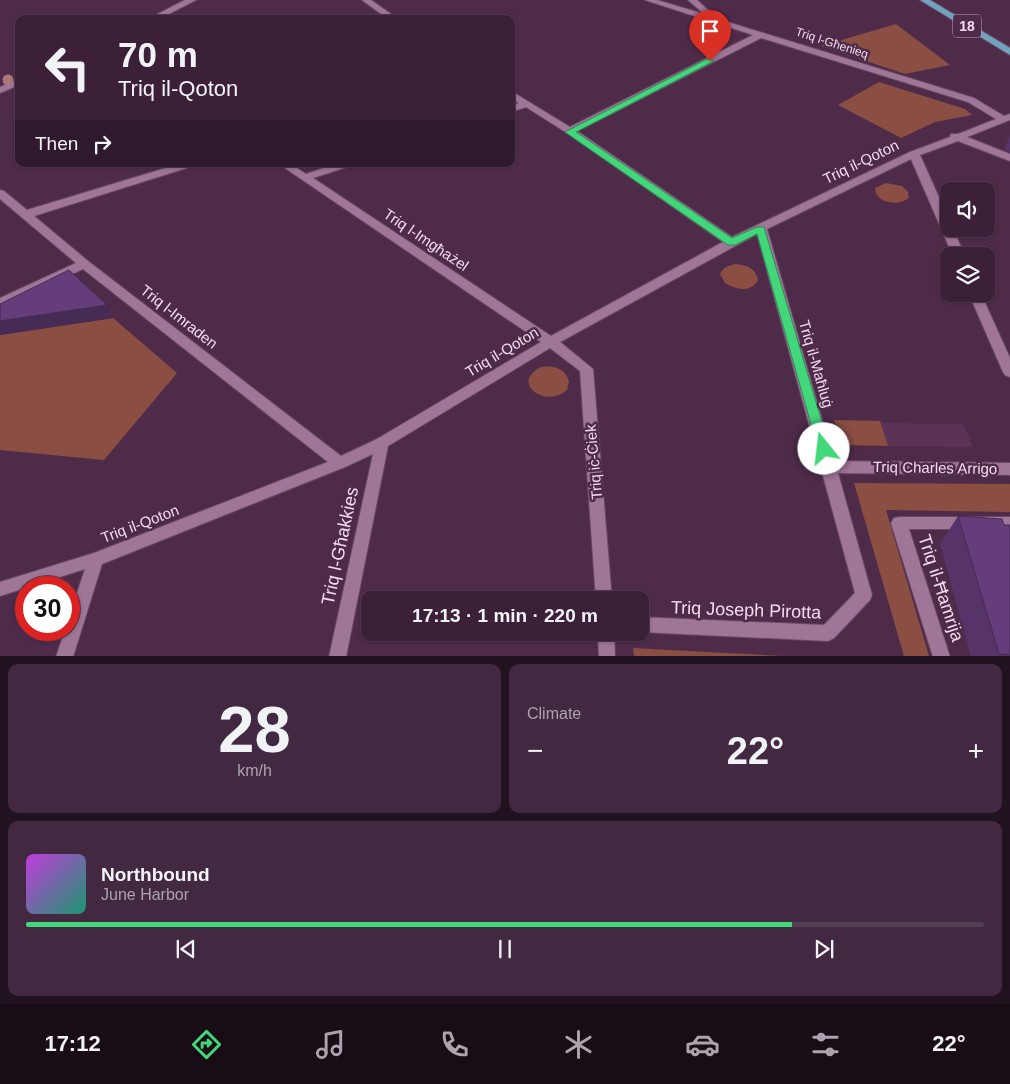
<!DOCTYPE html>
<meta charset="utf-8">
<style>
body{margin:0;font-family:Arial,sans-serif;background:#422840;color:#f1f3f6;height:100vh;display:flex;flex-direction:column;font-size:19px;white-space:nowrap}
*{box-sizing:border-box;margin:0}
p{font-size:16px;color:#aca3ae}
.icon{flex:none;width:28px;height:28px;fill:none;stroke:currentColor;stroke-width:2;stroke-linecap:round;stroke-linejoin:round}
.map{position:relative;height:656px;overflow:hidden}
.panel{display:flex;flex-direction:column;gap:8px;padding:8px;background:#20121f;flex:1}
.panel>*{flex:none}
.hud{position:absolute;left:15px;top:15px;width:500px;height:152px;border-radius:10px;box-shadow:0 1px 4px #0004,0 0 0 1px #543e53;background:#3b2038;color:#f1f3f6;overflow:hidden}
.buttons{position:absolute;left:940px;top:182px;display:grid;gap:10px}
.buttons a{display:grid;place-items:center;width:55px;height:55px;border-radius:10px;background:#3b2038;box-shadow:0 1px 4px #0004,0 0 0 1px #543e53;font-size:25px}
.speed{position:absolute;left:15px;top:576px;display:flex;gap:10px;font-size:25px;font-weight:700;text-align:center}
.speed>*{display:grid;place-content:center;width:65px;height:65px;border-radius:50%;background:#3b2038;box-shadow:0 1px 4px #0004,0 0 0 1px #543e53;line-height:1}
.speed .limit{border:8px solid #d22;background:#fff;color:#111}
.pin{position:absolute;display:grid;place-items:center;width:42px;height:42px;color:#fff;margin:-51px -21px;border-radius:50% 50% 50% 0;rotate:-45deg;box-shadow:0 0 5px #0007}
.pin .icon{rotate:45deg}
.me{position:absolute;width:55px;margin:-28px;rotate:344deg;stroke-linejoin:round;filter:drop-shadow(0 0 4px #0008)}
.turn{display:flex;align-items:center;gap:18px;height:105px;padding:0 20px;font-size:22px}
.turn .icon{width:65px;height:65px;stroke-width:2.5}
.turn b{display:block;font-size:35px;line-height:42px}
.then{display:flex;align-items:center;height:48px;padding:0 20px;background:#0003;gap:10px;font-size:19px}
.big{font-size:38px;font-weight:700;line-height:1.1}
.panel .widget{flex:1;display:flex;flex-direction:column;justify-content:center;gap:8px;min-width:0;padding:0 18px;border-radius:10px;background:#422840}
.panel .dial{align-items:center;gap:0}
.dial b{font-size:65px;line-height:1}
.song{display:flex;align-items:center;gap:15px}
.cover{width:60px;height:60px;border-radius:8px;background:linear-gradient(135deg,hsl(290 70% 55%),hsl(160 70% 35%))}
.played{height:5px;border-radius:2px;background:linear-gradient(90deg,#43d77b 80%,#543e53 80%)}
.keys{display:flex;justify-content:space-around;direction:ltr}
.heat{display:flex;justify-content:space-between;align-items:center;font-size:28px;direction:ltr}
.panel .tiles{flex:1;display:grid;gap:8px;grid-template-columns:1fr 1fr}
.widget:last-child{grid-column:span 2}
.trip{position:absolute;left:361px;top:591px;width:288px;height:50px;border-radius:10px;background:#3b2038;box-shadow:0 1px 4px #0004,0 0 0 1px #543e53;font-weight:700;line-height:50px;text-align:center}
.menu{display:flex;height:80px;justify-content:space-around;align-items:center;background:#180d16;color:#aca3ae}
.menu .icon{width:35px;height:35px}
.menu .current{color:#43d77b}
.menu b{font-size:22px;color:#f1f3f6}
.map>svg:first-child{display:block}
.built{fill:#5d3257}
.green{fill:#8b4e42}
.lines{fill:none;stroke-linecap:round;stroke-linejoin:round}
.minor-casing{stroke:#684a65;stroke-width:2}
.major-casing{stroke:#684a65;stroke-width:2}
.minor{fill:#9f7598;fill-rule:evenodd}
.major{fill:#72a3bd;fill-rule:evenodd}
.tree{fill:#ac767d}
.wall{fill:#563469}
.shaded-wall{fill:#462b55}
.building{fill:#643d7a;stroke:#462b55}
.route{fill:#43d77b;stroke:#2c8c50}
.labels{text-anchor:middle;stroke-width:5;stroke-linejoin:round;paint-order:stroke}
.far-street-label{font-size:12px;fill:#f2dbee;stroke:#4f2b4a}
.shield{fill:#4f2b4a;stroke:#c1a6bd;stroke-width:1}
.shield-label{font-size:14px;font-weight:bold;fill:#f2dbee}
.street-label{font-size:15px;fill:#f2dbee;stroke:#4f2b4a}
.near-street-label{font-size:18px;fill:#f2dbee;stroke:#4f2b4a}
</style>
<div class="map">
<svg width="1010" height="657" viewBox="0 0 1010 657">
<rect width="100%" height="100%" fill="#4f2b4a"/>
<polygon class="built" points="880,423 963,424 973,447 888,446"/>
<g class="green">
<polygon points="896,24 950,65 905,74 821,46"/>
<polygon points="879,82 965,109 972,115 935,122 901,138 838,105"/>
<path d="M886,183L902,186L908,192L909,198C898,207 875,203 875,188Z"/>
<path d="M735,264C746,265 756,268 758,280C751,293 736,290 725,283L720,274C723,267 728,266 735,264Z"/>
<polygon points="113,318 177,373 104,460 0,450 0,335"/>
<path d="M541,367C553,365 565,368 569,381L567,390C546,409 509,383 541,367Z"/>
<polygon points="834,420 880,421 888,446 845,445 839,440"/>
<polygon points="854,483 1010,484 1010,512 886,510 929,656 904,656"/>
<polygon points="633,648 782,656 634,656"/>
</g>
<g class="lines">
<defs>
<g id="minor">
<polygon points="185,0 196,0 159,19 148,19"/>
<polygon points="362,0 371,0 398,19 388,19"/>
<path d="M645,0H657L704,14L688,0H697L718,19L974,98L1004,116L1010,114V120L967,137L1010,154V161L958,141L920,155L949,220V229H953L965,256H953L911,159L767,229L834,461L1010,463V475L838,473L872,595L870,600L834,638L828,641L640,632V617L824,625L855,593L757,234L560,342L593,369L612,600H596L580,371L550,348L388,446L346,657H329L373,454L345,467L102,564L73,657H56L65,630H69V617L85,569L0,596V582L94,553L328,462L83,269L0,307V298L76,263L0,199V190L4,191L27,210L179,164H194L193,166L34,216L88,261L341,456L377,439L541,342L279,164H291L306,174L336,164H351L350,166L313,178L551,336L723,242L567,133L526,107L511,112V106L519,103L511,98V91L570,127L753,35ZM761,38L968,102L996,119L958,134H951L950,137L910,152L732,237L577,131Z"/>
<polygon points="19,79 19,85 0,93 0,87"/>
<polygon points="969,294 981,294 1010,358 1010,377 1005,375 1003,372"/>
<polygon points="899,517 1010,517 1010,529 909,529 950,657 933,657 891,523 894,518"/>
<polygon points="598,632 614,632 615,657 599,657"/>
</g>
<polygon id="major" points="920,0 930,0 1010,48 1010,55"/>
</defs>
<use href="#minor" class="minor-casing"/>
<use href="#major" class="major-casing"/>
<use href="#minor" class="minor"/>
<use href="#major" class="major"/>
</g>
<circle class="tree" cx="8" cy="80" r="5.5"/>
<g class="wall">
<polygon points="1010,135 1010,152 1004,150"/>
<polygon points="958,516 1004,525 1010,525 1010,657 971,657 940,544"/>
</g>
<polygon class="shaded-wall" points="107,305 113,318 0,335 0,321"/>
<g class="building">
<polygon points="69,270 107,305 0,321 0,304"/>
<polygon points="958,516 1002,519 1004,525 1010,525 1010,655 999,654"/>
</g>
<polygon class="route" points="707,59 714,61 576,132 732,238 757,227 764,227 830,449 829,452 824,454 819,452 818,449 757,234 735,245 728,245 565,132"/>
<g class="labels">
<g class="far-street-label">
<text transform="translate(832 43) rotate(18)" y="4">Triq l-Għenieq</text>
</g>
<rect class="shield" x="953" y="14.5" width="28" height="23" rx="4"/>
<g class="shield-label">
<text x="967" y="31">18</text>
</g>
<g class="street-label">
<text transform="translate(861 162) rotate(-26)" y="5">Triq il-Qoton</text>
<text transform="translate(426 240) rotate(34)" y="5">Triq l-Imgħażel</text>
<text transform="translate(179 317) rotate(38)" y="5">Triq l-Imraden</text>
<text transform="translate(502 352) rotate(-31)" y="5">Triq il-Qoton</text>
<text transform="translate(816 364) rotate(74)" y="5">Triq il-Maħluġ</text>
<text transform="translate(594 462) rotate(-95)" y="5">Triq iċ-Ċiek</text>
<text transform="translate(935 468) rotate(1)" y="5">Triq Charles Arrigo</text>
<text transform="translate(140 524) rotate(-21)" y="5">Triq il-Qoton</text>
</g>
<g class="near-street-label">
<text transform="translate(340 546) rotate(-78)" y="6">Triq l-Għakkies</text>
<text transform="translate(941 588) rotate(72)" y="6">Triq il-Ħamrija</text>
<text transform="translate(746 610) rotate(2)" y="6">Triq Joseph Pirotta</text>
</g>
</g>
</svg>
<div class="buttons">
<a><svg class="icon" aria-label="sound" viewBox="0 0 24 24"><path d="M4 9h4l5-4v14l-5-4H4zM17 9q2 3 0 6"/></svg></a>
<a><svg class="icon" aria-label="layers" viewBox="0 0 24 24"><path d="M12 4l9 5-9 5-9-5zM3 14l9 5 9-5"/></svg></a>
</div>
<div class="speed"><div class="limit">30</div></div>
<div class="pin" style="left:710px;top:61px;background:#d93025"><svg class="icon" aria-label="arrive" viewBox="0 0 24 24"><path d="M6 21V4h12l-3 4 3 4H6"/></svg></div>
<svg class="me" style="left:824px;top:449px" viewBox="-20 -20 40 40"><circle r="19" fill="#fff"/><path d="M0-13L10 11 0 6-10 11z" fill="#43d77b"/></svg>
<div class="trip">17:13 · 1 min · 220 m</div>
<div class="hud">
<div class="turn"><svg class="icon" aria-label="left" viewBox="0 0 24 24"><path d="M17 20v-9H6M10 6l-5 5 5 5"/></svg><div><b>70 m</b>Triq il-Qoton</div></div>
<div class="then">Then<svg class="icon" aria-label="right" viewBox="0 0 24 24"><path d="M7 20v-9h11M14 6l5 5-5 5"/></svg></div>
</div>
</div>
<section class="panel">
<div class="tiles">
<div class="widget dial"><b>28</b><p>km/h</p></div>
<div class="widget"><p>Climate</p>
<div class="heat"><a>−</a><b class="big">22°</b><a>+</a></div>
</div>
<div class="widget">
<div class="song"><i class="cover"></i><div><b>Northbound</b><p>June Harbor</p></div></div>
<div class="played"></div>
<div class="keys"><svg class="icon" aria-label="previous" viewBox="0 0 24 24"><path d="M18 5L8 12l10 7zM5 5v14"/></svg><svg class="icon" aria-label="pause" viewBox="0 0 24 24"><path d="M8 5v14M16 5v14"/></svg><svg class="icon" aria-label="next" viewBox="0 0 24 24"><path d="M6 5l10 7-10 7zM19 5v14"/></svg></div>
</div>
</div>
</section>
<nav class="menu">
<b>17:12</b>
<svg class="icon current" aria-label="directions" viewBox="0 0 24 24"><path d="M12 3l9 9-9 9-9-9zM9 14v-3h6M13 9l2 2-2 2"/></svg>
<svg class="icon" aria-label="music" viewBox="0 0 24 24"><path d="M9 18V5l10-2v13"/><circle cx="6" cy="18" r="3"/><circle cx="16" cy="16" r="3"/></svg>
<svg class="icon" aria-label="phone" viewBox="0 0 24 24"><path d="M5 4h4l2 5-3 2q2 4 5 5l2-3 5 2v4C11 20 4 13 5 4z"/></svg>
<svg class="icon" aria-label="climate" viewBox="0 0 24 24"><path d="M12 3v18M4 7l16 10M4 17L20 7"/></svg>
<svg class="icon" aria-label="car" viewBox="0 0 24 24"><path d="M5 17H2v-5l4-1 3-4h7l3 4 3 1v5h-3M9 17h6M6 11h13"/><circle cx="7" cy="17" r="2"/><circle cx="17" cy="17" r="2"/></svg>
<svg class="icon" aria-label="filters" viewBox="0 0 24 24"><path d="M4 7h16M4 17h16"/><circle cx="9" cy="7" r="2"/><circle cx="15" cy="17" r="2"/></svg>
<b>22°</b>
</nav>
